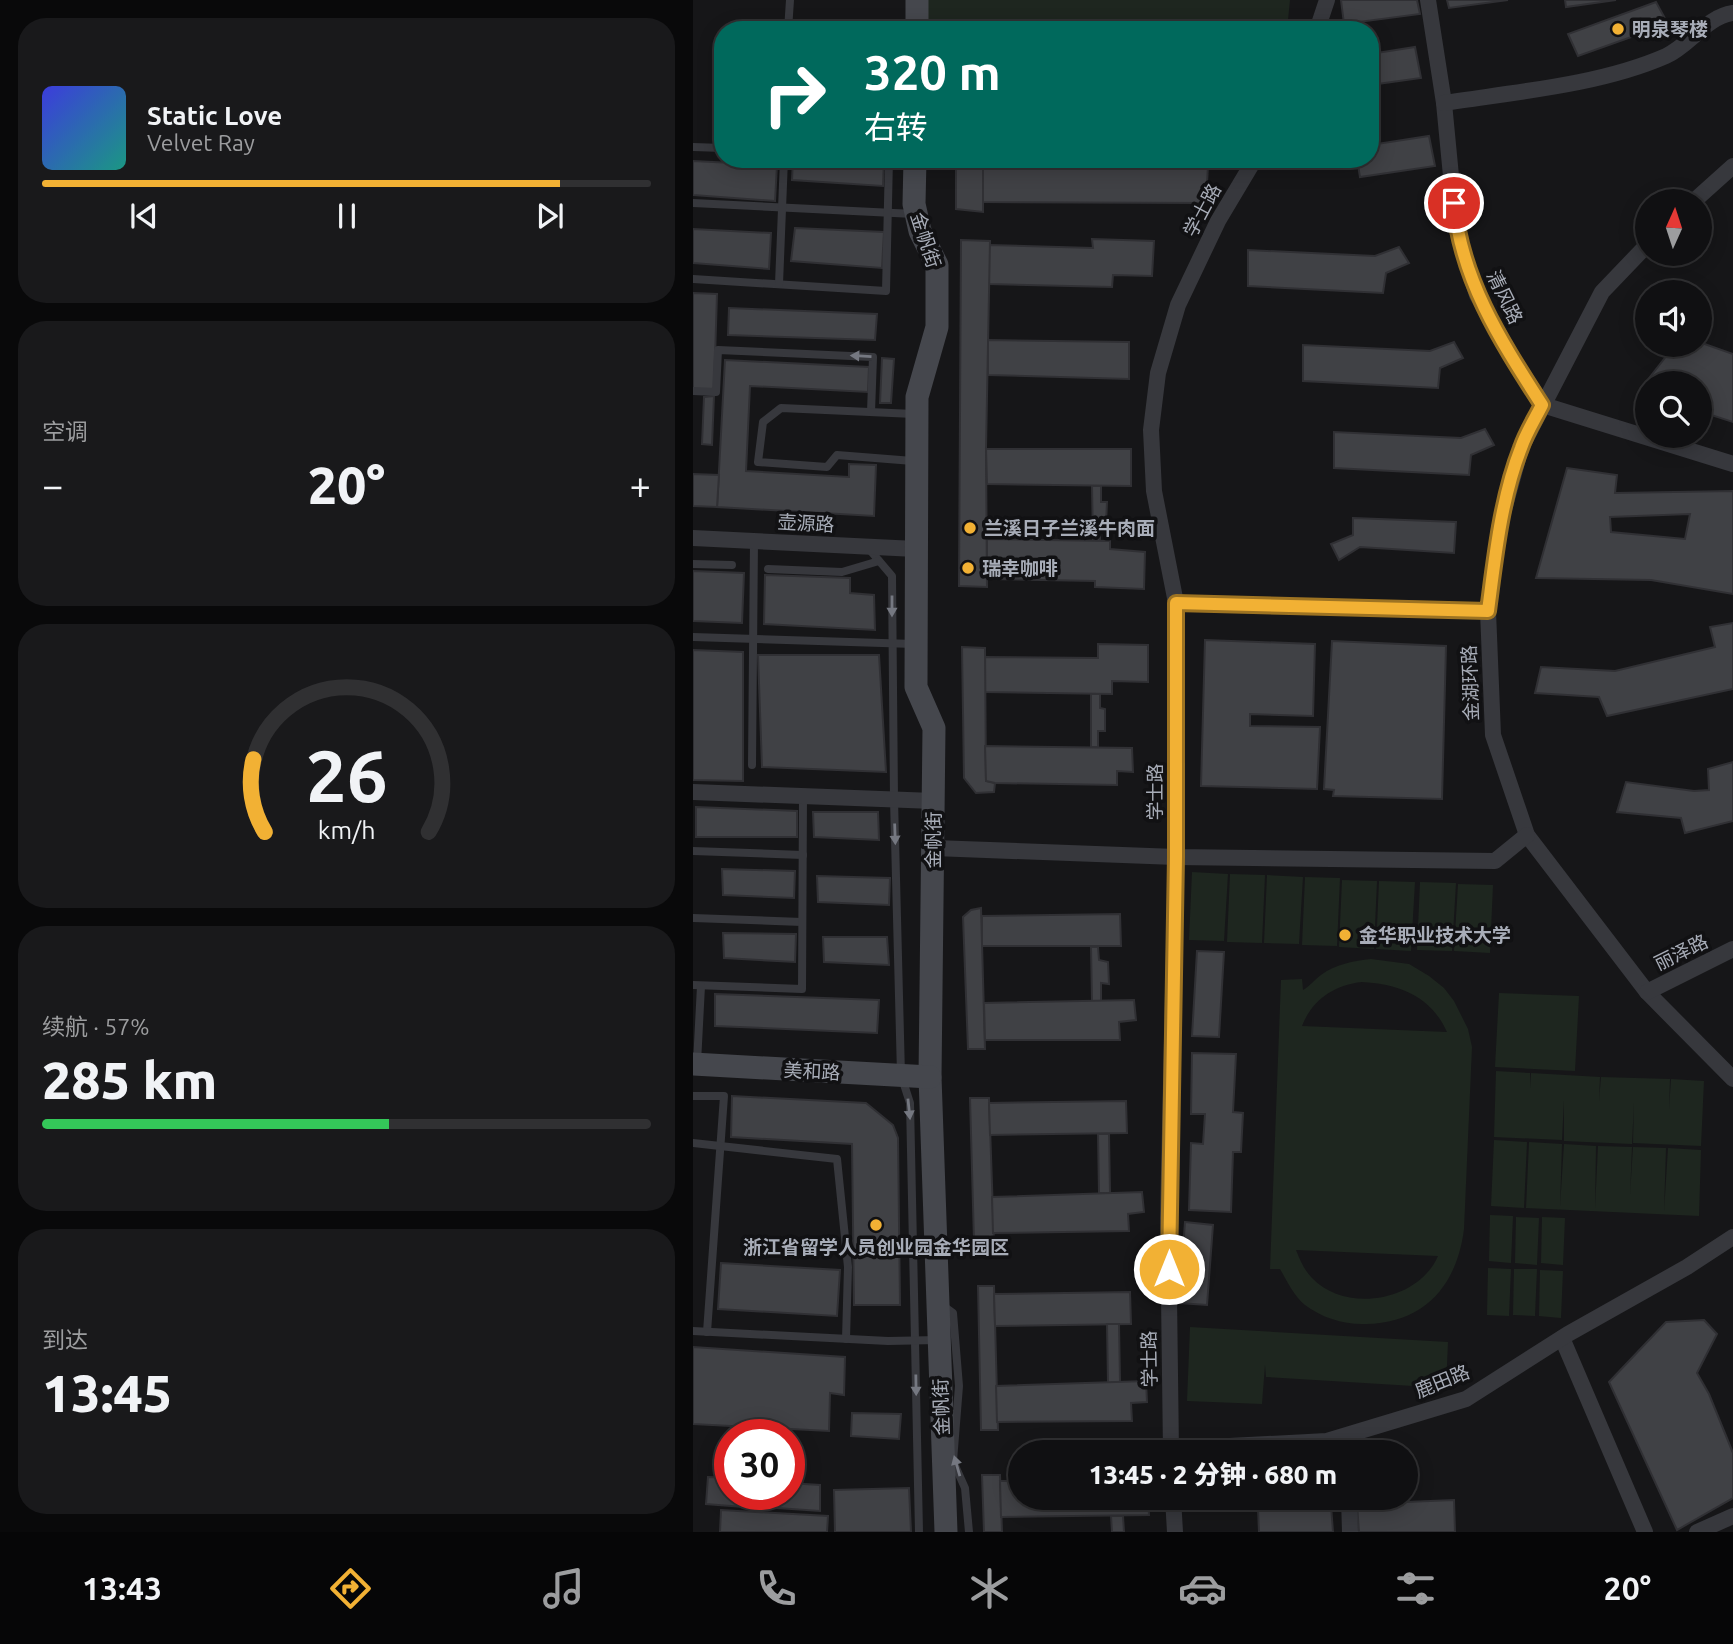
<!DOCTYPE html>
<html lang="zh">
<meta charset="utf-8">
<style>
body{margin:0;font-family:Ubuntu,"Noto Sans SC",sans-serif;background:#19191b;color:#f1f3f6;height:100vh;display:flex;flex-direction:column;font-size:26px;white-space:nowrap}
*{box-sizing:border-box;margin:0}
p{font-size:23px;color:#9c9d9f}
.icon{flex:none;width:38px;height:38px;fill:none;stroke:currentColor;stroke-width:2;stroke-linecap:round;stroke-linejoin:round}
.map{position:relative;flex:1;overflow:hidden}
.sheet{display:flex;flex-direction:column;gap:18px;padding:18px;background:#09090a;width:693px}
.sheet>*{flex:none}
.hud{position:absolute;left:21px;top:21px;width:665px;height:147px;border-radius:28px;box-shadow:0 4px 18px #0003,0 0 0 2px #303032;background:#00695c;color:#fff;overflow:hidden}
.needle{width:46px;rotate:3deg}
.buttons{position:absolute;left:942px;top:189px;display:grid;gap:14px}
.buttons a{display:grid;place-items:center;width:77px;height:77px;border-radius:50%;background:#101012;box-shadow:0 4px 18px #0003,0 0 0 2px #303032;font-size:35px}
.speed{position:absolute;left:21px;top:1419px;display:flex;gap:14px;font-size:35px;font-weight:700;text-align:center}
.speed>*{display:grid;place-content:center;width:91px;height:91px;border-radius:50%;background:#101012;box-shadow:0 4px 18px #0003,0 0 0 2px #303032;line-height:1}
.speed .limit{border:10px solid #d22;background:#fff;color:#111}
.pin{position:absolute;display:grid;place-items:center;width:60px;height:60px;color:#fff;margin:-30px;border:4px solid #fff;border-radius:50%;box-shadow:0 2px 7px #0007}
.me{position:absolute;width:77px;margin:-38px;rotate:0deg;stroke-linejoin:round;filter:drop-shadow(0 0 5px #0008)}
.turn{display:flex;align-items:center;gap:24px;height:147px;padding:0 35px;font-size:32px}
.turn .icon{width:91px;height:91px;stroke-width:2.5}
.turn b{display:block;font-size:49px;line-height:60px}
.big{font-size:52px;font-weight:800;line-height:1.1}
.sheet .widget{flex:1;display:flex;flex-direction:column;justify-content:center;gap:10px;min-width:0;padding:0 24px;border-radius:28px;background:#19191b}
.sheet .dial{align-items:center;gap:0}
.dial svg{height:182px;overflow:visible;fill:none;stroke:#303032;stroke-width:7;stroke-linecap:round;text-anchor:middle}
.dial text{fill:#f1f3f6;stroke:none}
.song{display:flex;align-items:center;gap:21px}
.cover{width:84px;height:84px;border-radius:10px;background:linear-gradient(135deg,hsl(240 70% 55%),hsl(170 70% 35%))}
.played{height:7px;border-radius:4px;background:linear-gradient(90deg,#f2b134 85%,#303032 85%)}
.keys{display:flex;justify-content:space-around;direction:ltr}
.heat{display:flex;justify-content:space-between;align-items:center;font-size:38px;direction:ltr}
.charge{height:10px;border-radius:5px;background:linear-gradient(90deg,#34c759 57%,#303032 0)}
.trip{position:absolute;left:315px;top:1440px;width:410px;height:70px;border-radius:35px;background:#101012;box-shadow:0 4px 18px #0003,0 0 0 2px #303032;font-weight:800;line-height:70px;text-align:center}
.menu{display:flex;height:112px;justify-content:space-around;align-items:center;background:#060607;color:#9c9d9f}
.menu .icon{width:49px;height:49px}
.menu .active{color:#f2b134}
.menu b{font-size:32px;color:#f1f3f6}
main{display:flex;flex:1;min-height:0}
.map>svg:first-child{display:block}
.green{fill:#1e261f;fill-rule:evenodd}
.building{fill:#404145;stroke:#303034;stroke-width:2;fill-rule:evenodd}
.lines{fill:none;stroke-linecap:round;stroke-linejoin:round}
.lane{stroke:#37383d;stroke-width:8}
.street{stroke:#37383d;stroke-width:16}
.secondary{stroke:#45474d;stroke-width:23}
.oneway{fill:#757881}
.route-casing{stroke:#9d7322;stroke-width:18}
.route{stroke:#f2b134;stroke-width:12}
.poi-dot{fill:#f2b134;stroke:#111113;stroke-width:2.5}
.labels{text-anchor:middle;stroke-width:7;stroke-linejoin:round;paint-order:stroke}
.poi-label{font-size:19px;font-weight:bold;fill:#a8adb8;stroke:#111113;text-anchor:start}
.street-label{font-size:19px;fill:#a8adb8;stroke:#111113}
</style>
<main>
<section class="sheet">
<div class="widget">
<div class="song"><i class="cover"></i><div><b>Static Love</b><p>Velvet Ray</p></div></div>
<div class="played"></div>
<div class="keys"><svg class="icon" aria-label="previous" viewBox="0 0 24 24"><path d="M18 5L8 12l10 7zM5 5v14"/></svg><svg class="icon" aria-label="pause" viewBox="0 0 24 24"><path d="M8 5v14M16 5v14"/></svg><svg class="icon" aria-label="next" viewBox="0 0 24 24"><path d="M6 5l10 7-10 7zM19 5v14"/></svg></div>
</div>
<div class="widget"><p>空调</p>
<div class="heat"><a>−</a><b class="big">20°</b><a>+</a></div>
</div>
<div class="widget dial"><svg viewBox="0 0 100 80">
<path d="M14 69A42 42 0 1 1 86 69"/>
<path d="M14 69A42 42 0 0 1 9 37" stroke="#f2b134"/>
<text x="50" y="56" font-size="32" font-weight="700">26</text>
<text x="50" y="72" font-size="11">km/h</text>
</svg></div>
<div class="widget"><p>续航 · 57%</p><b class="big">285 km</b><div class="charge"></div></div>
<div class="widget"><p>到达</p><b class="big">13:45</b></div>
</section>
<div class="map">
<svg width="1040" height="1532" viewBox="0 0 1040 1532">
<rect width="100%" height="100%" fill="#161618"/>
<g class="green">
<polygon points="235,0 597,0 594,30 235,30"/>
<polygon points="499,872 535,874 531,941 496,940"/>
<polygon points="537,874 572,875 569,943 534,942"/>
<polygon points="574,875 610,877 606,944 571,943"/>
<polygon points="612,877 647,878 644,946 609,945"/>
<polygon points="649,880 684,881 681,949 646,947"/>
<polygon points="686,881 722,882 718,951 683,949"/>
<polygon points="727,882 763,883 759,951 724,950"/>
<polygon points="765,884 800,885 797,953 761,951"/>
<path d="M678,959L716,964L736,976L751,988L761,1001L775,1029L779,1047L771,1229C764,1285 732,1323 673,1324C652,1325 629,1318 612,1305C601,1296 594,1281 587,1269H577L588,980L609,979L610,990C617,986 621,980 628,975C642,964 661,961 678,959ZM669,982C706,984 738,996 754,1032L609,1026C619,1000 641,985 669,982ZM603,1250L745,1256C726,1301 653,1314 619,1278C611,1270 607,1260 603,1250Z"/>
<polygon points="806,993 886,996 882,1071 802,1067"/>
<polygon points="803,1071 837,1073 837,1088 838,1073 907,1077 906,1101 908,1077 977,1079 976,1110 978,1079 1011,1081 1008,1146 940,1143 941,1102 939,1144 871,1141 871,1100 869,1140 801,1137"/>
<polygon points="801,1140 834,1142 831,1208 798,1206"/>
<polygon points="836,1142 869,1144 867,1207 871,1144 903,1146 902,1209 905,1146 939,1147 937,1195 940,1147 973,1148 971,1212 975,1148 1008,1150 1006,1216 833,1208"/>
<polygon points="797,1215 820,1216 818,1263 796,1261"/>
<polygon points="823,1217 846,1218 844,1265 822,1263"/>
<polygon points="849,1217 872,1218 870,1265 848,1263"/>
<polygon points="795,1268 818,1269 816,1316 794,1315"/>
<polygon points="821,1269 844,1269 842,1316 820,1315"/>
<polygon points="847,1270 870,1271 868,1318 846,1316"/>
<polygon points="497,1327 755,1342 753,1388 573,1377 572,1365 569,1404 494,1401"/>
</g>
<g class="building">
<polygon points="648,0 724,0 727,14 651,24"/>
<polygon points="754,0 815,0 756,8"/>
<polygon points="872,0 923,0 873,7"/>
<polygon points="963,2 975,24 885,56 875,34"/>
<polygon points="722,47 728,78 677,85 677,54"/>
<polygon points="736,136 742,166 667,177 664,159 677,159 677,145"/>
<polygon points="100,159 191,159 190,186 99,180"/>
<polygon points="263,159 290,159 290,212 263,209"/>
<polygon points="0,161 84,165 82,201 0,195"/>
<polygon points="290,164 515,165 513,203 290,202"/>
<polygon points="102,228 191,232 189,268 98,261"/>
<polygon points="0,229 78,233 76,269 0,263"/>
<polygon points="399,239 461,241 459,276 420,275 419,287 296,284 296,245 400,248"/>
<polygon points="268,240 297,241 293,449 294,587 266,586"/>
<polygon points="706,247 716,263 693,273 690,293 555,286 555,250 682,256"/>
<polygon points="0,293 24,294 21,390 0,389"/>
<polygon points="36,308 184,314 182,340 35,335"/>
<polygon points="295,340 436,342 436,379 295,375"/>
<polygon points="761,342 770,358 747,368 745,388 610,381 610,345 737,351"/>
<polygon points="1006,342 1040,354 1040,422 1006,411 1006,383 954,383 954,394 946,391 982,345 1006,345"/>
<polygon points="189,358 201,359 198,403 187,403"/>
<polygon points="32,360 176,367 175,392 57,386 53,471 156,477 156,464 183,465 181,516 24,507"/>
<polygon points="21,396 19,445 9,444 11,397"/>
<polygon points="792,429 801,445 778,455 776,475 641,468 641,432 768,438"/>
<polygon points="293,449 438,449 438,486 294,484"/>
<path d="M874,468L924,475L922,493L1040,491V594L958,580L843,578ZM997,514L992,539L918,532L917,517Z"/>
<polygon points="0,474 26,475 24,507 0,506"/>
<polygon points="399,486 408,486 408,502 414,502 413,524 407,524 407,541 400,540"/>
<polygon points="660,518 763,522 761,553 667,547 646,560 638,544 660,535"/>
<polygon points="294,539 417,541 417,549 452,552 451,589 402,587 402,581 294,579"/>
<polygon points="0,571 51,573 49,623 0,621"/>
<polygon points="72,575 157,578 157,593 181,595 182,630 71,624"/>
<polygon points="1040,623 1040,689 914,716 906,697 842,693 848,667 922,671 1022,647 1017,627"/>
<polygon points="512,640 622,644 620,716 557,714 557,726 627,727 624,789 508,786"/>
<polygon points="639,641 753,646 749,799 640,796 641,790 631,789"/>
<polygon points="405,644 455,645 455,682 419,681 419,694 292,692 292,657 405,658"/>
<polygon points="269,647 292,648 293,781 302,783 301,792 283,793 271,778"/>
<polygon points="0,650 50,652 50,781 0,780"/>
<polygon points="65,655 186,655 193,772 69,767"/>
<polygon points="398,694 407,694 407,708 412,709 412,731 405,731 405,747 398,747"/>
<polygon points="292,746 439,748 440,772 424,771 424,785 302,783 293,781"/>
<polygon points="1040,762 1040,821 992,833 988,818 924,812 933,782 1001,791 1016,790 1015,769"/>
<polygon points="3,807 104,811 104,837 3,837"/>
<polygon points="120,812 185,812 186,840 121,837"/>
<polygon points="29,869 102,871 101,898 30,895"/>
<polygon points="124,876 197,878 196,905 125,902"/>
<polygon points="288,908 292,1049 275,1049 270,917 278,910"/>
<polygon points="427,914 428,946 289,946 289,916"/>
<polygon points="30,933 103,934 102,962 31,958"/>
<polygon points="130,937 194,937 196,965 131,962"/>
<polygon points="398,947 405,947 406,960 415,962 416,984 408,983 408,1001 399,1001"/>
<polygon points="504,951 531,952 526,1037 499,1036"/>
<polygon points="22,994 186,1000 184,1033 22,1026"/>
<polygon points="441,1000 443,1020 426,1022 427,1040 292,1040 291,1003"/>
<polygon points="499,1053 543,1054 540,1112 550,1113 548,1152 540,1152 538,1212 496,1210 498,1143 510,1144 512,1114 498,1114"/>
<polygon points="39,1096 173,1103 200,1125 205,1138 207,1305 161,1305 159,1144 38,1137"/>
<polygon points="277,1098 296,1098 301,1242 281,1241"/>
<polygon points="433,1101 434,1133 297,1135 296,1103"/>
<polygon points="405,1134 416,1134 417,1193 406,1193"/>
<polygon points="449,1192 451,1212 435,1214 436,1231 300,1233 299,1197"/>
<polygon points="492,1222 520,1225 514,1305 486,1303"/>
<polygon points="28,1263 147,1270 144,1316 25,1309"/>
<polygon points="285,1286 301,1286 305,1430 288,1430"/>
<polygon points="437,1292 438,1324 302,1326 301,1294"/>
<polygon points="1011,1320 1024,1334 1004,1373 1016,1394 1040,1453 1040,1498 984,1530 916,1382 973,1322"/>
<polygon points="414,1324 426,1324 427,1382 415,1383"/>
<polygon points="0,1347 152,1357 151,1395 137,1393 136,1431 0,1424"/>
<polygon points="453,1381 454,1402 438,1403 439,1421 304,1422 303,1386"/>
<polygon points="159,1413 208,1414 206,1439 158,1436"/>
<polygon points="289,1475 307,1475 309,1532 291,1532"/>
<polygon points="15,1477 37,1478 37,1494 50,1494 50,1507 13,1504"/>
<polygon points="307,1481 327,1481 327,1498 455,1498 456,1515 308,1517"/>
<polygon points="96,1483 127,1485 127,1511 54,1506 55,1494 96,1494"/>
<polygon points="216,1488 218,1532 142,1532 141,1490"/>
<polygon points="761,1500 762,1532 666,1532 664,1504"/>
<polygon points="638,1505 640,1532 566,1532 565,1509"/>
<polygon points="28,1510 135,1516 134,1532 27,1532"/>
<polygon points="418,1516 430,1516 431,1532 419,1532"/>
</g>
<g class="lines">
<g class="lane">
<polyline points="95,30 97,0"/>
<polyline points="0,147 30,148"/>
<polyline points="0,203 221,214"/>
<polyline points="0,279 193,291 196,159"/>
<polyline points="86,284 91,159"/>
<polyline points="0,391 23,392 25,350 180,357 178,412"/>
<polyline points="220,461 144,455 134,467 65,462 70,422 88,408 221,414"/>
<polyline points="176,549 199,576 201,799 208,1075 217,1103 226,1532"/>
<polyline points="0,564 39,565"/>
<polyline points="75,569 149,572 186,561"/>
<polyline points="0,637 221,644"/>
<polyline points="59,765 61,541"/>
<polyline points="0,851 110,855"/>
<polyline points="0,918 109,922"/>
<polyline points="0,985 109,989 110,796"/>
<polyline points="4,1063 8,986"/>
<polyline points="0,1096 31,1096 14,1332"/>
<polyline points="0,1143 144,1159 155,1267 153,1339"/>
<polyline points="249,1305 260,1313 266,1386 260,1461 272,1488 276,1532"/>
<polyline points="0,1331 195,1341 245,1340"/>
</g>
<g class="street">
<polyline points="735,0 751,103 763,228 784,295 823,364 850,405 1040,464"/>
<polyline points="624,30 634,0"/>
<path d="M751,103C822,92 907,85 973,56C997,45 1013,17 1040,13"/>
<polyline points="1001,201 1040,166"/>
<polyline points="954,245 909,292 828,448 806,528 795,611 800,735 834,835 954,992 1040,1079"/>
<polyline points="0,538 223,549"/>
<polyline points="483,603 795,611"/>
<polyline points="0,792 241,801"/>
<polyline points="241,848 483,857 802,861 834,835"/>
<polyline points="954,992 1040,949"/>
<polyline points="869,1338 952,1532"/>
<polyline points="478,1449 634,1441 773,1399 875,1334 994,1267 1040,1237"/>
<polyline points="478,1452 475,1218 483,857 483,603 461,491 458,430 465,373 485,305 525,221 562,159"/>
<polyline points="480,1498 482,1532"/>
<polyline points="656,1498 657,1532"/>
<polyline points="1004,1532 1040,1516"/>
</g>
<g class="secondary">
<polyline points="224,0 224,30"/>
<polyline points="222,159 221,204 227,231 244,265 244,327 224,397 223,687 241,728 237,1077 253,1532"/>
<polyline points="0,1064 237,1077"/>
</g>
</g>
<defs><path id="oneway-solid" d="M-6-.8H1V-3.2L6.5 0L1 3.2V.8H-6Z" transform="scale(1.75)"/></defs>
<g class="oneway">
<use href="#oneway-solid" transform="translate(168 356) rotate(-177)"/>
<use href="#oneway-solid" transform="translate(199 606) rotate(90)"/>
<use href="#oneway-solid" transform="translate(202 834) rotate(88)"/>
<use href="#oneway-solid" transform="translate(216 1109) rotate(84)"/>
<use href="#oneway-solid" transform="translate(223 1385) rotate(89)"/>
<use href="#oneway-solid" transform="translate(264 1466) rotate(-106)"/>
</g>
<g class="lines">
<defs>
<path id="route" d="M476,1269L483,857V603L795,611C802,558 808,499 828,448C833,433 842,419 849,405C808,341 768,280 761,203"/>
</defs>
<use href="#route" class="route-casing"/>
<use href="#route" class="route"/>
</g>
<g class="poi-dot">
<circle cx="925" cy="29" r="7"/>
<circle cx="277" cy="528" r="7"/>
<circle cx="275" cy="568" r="7"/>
<circle cx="652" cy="935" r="7"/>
<circle cx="183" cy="1225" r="7"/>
</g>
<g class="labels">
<g class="poi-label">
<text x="939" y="36">明泉琴楼</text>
<text x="291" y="535">兰溪日子兰溪牛肉面</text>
<text x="289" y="575">瑞幸咖啡</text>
<text x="666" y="942">金华职业技术大学</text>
<text x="183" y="1254" text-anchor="middle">浙江省留学人员创业园金华园区</text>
</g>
<g class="street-label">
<text transform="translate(509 210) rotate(-62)" y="7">学士路</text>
<text transform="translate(233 240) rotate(72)" y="7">金帆街</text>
<text transform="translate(812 297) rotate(64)" y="7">清风路</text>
<text transform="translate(113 523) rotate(3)" y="7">壶源路</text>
<text transform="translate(777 683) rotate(-92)" y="7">金湖环路</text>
<text transform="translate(462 792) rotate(-90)" y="7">学士路</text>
<text transform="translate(240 840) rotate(-90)" y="7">金帆街</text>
<text transform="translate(988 952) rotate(-26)" y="7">丽泽路</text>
<text transform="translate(119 1071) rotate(3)" y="7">美和路</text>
<text transform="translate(456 1359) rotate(-91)" y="7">学士路</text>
<text transform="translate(749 1381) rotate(-22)" y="7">鹿田路</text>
<text transform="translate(248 1407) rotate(-92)" y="7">金帆街</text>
</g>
</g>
</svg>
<div class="buttons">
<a><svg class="needle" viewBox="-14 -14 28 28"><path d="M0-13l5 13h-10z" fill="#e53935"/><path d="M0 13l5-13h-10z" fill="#9c9d9f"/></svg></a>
<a><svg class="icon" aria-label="sound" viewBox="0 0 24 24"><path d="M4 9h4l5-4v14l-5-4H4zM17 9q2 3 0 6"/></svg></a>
<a><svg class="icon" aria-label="search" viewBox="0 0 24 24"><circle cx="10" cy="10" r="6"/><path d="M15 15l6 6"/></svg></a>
</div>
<div class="speed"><div class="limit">30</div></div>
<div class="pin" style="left:761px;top:203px;background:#d93025"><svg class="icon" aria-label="arrive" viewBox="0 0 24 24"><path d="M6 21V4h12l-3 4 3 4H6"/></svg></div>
<svg class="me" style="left:476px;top:1269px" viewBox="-20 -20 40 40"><circle r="17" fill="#f2b134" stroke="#fff" stroke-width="3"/><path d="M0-11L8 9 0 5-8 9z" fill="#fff"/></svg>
<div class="trip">13:45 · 2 分钟 · 680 m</div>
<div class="hud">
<div class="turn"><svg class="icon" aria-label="right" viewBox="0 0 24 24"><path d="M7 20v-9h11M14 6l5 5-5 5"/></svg><div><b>320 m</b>右转</div></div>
</div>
</div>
</main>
<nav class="menu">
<b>13:43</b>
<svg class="icon active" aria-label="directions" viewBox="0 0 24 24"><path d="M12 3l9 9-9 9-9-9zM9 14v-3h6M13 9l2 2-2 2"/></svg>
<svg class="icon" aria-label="music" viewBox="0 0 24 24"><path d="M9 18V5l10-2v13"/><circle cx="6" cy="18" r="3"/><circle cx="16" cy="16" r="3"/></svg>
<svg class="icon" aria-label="phone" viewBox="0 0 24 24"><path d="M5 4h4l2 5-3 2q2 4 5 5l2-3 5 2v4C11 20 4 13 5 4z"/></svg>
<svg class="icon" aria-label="climate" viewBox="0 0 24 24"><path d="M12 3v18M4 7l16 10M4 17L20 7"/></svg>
<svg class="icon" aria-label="car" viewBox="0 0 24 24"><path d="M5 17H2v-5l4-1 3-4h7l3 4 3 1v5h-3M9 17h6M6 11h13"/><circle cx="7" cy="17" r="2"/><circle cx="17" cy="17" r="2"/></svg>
<svg class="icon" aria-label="filters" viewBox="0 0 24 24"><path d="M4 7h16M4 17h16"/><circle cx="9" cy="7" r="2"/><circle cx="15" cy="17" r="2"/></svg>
<b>20°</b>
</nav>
